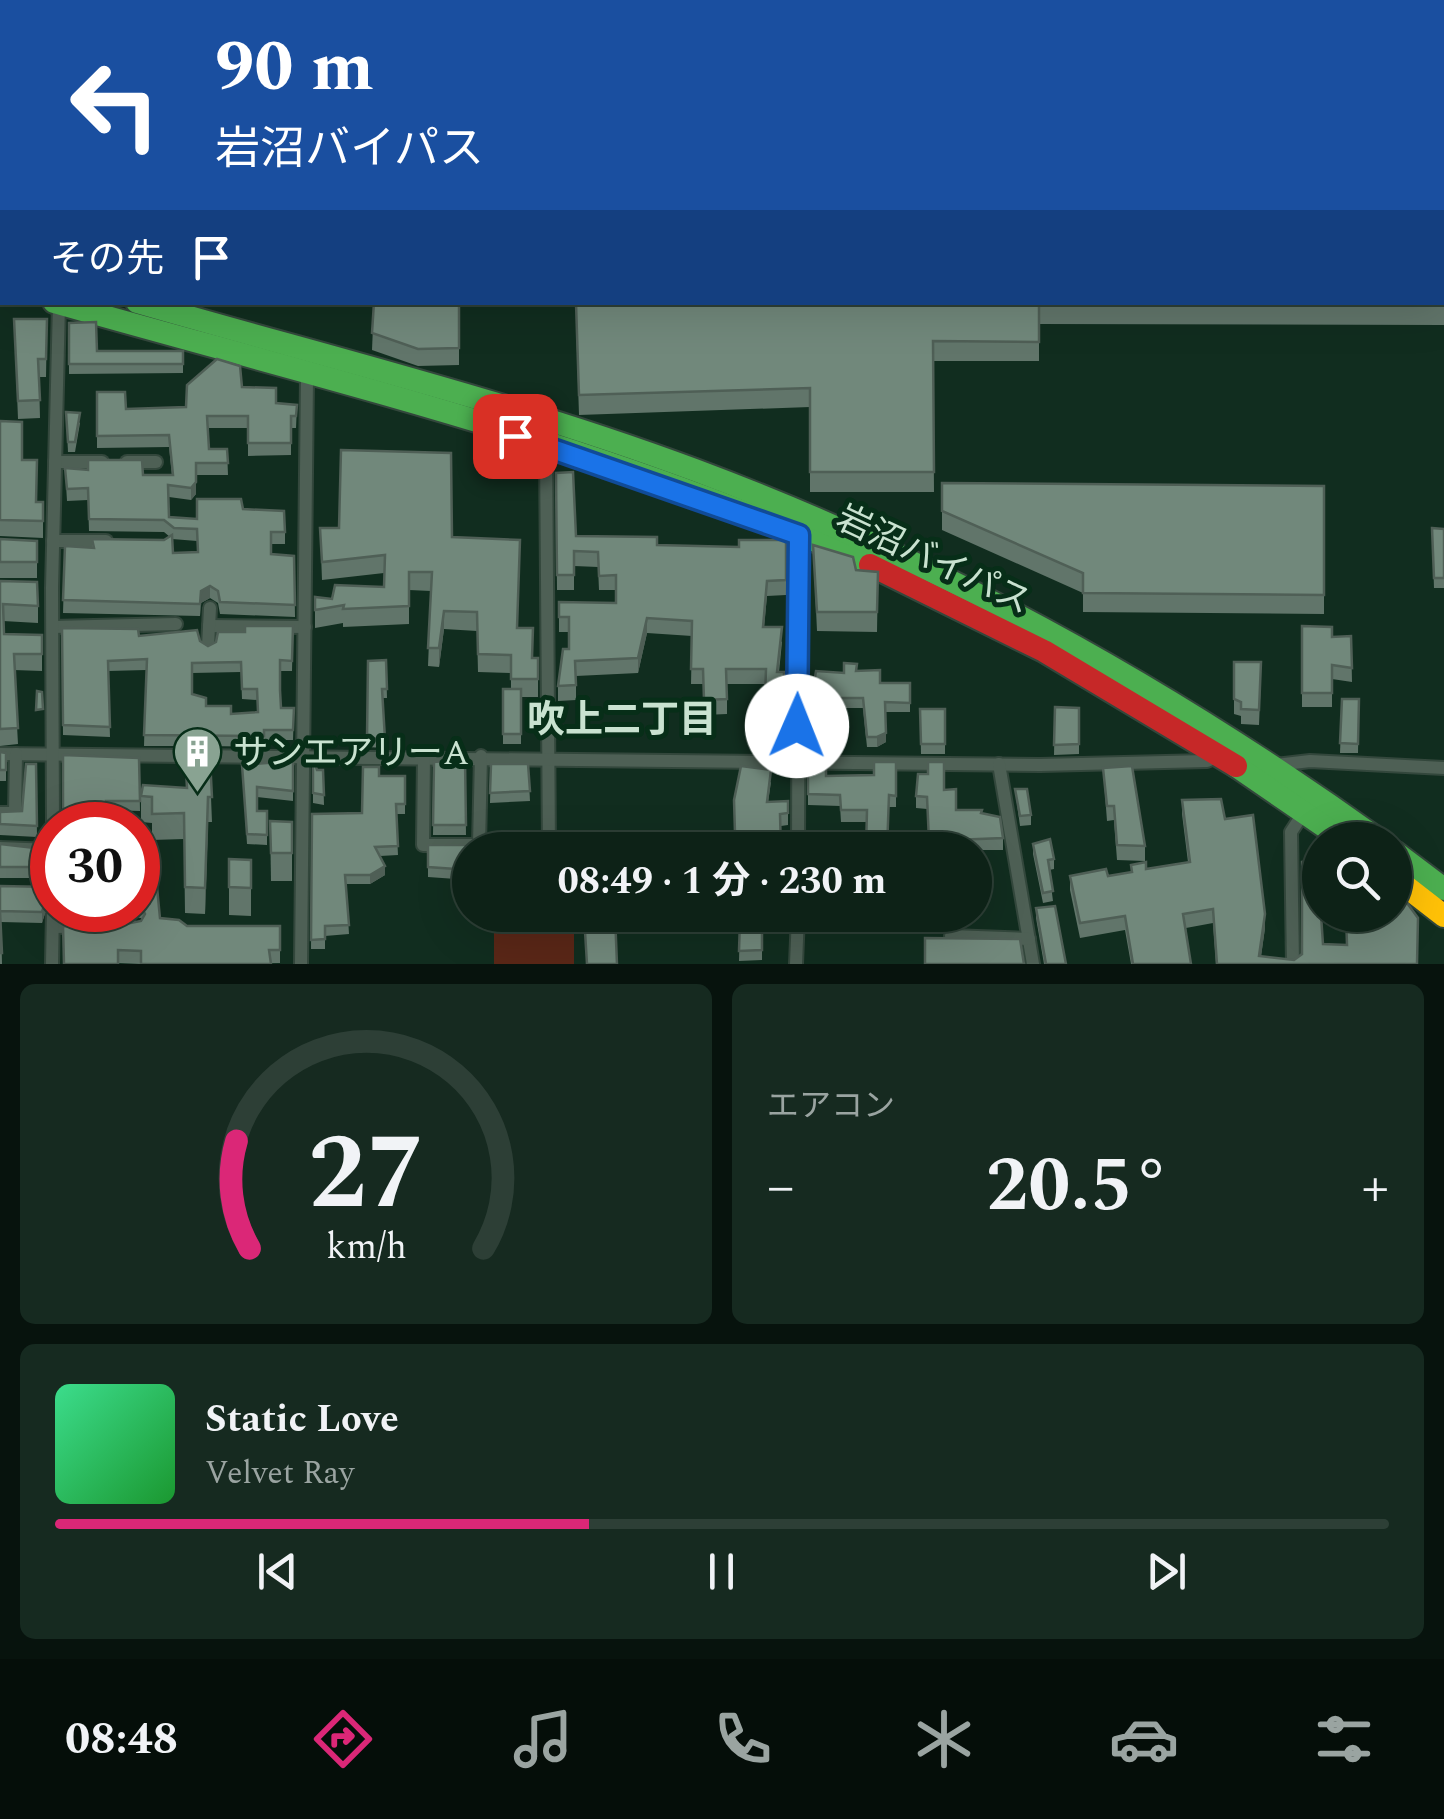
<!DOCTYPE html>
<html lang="ja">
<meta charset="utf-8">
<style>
body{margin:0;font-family:Spectral,"Noto Sans JP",serif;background:#162a20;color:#f1f3f6;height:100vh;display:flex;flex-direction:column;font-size:38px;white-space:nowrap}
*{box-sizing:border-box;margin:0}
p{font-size:32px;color:#9aa4a1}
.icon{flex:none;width:55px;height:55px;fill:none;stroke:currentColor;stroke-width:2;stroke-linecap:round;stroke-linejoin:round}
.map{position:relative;height:964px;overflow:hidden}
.side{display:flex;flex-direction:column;gap:20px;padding:20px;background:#07130d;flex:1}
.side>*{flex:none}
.banner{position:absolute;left:0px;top:0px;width:1445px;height:305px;box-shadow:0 10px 40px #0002,0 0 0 2px #2d3f36;background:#1a4fa0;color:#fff;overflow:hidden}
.tools{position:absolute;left:1302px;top:822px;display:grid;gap:20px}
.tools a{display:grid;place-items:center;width:110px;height:110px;border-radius:50%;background:#0d2217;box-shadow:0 10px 40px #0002,0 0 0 2px #2d3f36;font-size:50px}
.speed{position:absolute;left:30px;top:802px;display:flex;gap:20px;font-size:50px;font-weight:700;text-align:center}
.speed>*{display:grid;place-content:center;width:130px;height:130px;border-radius:50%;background:#0d2217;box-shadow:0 10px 40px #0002,0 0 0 2px #2d3f36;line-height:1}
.speed .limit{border:15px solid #d22;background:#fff;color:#111}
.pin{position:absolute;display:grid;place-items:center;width:85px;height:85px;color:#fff;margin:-42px;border-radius:20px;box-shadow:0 5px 15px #0006}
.me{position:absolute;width:110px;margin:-55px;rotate:1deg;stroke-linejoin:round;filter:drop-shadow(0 0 8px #0008)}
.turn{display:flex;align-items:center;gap:35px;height:210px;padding:0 50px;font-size:45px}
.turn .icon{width:130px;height:130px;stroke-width:2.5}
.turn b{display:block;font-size:70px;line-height:85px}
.then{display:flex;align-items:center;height:95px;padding:0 50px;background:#0003;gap:20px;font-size:38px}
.big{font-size:75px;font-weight:700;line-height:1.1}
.side .widget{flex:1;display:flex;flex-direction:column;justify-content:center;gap:15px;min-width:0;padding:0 35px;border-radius:15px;background:#162a20}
.side .dial{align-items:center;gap:0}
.dial svg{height:260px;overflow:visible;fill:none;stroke:#2d3f36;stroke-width:7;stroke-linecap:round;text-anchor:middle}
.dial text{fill:#f1f3f6;stroke:none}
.song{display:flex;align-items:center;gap:30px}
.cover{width:120px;height:120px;border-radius:15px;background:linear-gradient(135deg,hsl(150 70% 55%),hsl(130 70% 35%))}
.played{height:10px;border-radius:5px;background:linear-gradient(90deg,#db2777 40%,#2d3f36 40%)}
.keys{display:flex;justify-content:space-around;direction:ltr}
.heat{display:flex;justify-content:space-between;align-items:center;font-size:55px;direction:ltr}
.side .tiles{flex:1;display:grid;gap:20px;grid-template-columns:1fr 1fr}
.widget:last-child{grid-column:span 2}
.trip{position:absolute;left:452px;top:832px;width:540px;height:100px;border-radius:50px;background:#0d2217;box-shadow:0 10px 40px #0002,0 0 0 2px #2d3f36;font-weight:700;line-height:100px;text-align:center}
.tabs{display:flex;height:160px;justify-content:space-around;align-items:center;background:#050e09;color:#9aa4a1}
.tabs .icon{width:70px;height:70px}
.tabs .on{color:#db2777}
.tabs b{font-size:45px;color:#f1f3f6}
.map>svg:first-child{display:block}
.green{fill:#5a2717}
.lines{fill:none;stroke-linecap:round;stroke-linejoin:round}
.street-casing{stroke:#33473c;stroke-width:16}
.fast-casing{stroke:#33473c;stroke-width:26}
.slow-casing{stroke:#33473c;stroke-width:26}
.jam-casing{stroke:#33473c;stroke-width:26}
.street{stroke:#4e6055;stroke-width:12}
.fast{stroke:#4caf50;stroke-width:22}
.slow{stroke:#ffc107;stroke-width:22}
.jam{stroke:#c62828;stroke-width:22}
.wall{fill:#61756a;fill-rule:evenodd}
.shaded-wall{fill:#4f5f56}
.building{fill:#71887b;stroke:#4f5f56;stroke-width:2.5;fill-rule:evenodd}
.route-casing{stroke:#114b97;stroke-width:25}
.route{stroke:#1a73e8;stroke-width:18}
.labels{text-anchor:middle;stroke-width:10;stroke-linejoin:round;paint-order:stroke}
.street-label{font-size:35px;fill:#c9e2d0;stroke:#072e18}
.poi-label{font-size:35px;fill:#c9e2d0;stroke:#072e18;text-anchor:start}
.neighbourhood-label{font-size:38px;font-weight:bold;fill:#c9e2d0;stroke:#072e18}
</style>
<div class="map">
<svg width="1444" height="964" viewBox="0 0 1444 964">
<rect width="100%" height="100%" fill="#112d1f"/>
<rect class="green" x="494" y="915" width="80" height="49"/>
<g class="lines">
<defs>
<g id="street">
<polyline points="546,445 549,850"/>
<polyline points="55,462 102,462"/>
<polyline points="127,462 156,462"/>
<polyline points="53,541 106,541"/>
<polyline points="209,626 305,627"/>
<polyline points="53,627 176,624"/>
<polyline points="208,646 210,608"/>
<polyline points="0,754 1040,765 1207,761 1221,755"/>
<polyline points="424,756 423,845 479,845 481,756"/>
<polyline points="999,764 1033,964"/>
<polyline points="1276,765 1310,761 1444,768"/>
<polyline points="0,813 15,813 16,754"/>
<polyline points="53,825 52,588 59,304"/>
<polyline points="0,848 52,850"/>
<polyline points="798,850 799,535"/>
<polyline points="53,927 130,926"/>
<polyline points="951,936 1029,939"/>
<polyline points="52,964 53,910"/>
<polyline points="301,964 307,376"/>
<polyline points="796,964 798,915"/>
<polyline points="1293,964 1291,832 1304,812"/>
</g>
<g id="fast">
<polyline points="0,263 2,263"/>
<polyline points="0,287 2,288"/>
<path d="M54,302C328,380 610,446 870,565"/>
<path d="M137,302C323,356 513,402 695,470C941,562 1166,687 1379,840"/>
<polyline points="1236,766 1344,840"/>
<polyline points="1395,852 1444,889"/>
</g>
<polyline id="slow" points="1395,878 1444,916"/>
<polyline id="jam" points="870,565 1044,651 1236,766"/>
</defs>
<use href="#street" class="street-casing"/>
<use href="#fast" class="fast-casing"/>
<use href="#slow" class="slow-casing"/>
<use href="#jam" class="jam-casing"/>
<use href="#street" class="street"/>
<use href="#fast" class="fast"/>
<use href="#slow" class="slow"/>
<use href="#jam" class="jam"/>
</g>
<g class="wall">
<rect x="104" y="0" width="47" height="2"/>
<polygon points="1444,108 1444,325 1039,324 1039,361 933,361 934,492 810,492 810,407 579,415 576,323 597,302 1442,302"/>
<polygon points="2,109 2,145 0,145 0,110"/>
<rect x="0" y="153" width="2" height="62"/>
<polygon points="374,302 459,302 459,365 418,366 372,350"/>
<polygon points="14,319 47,319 46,377 39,377 40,418 18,419"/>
<polygon points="69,323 97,351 183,351 183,373 69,374"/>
<path d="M242,387L276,403L297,405L296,428H291V455L248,456V428H208L209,449H227L228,475H196V494L191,500L169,497V517L197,519L243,509L285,532V544H271V554L294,556L295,617L220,614L218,603L210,598L201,603L200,616L63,613L65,546L92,548V539L164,540L170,537L164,532L89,531L88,500L67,501L65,468L143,475H172L169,447L97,448V392L126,409L186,407ZM172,539L197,541L198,552L173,553Z"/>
<polygon points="66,412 80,423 75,452 68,452"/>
<polygon points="0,421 22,460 43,521 43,538 0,536"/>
<polygon points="556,473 576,536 657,545 739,547 786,540 786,595 767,596 764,627 782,642 779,672 784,672 784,742 764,741 765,684 727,684 727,714 704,715 703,684 691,684 692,636 647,633 638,673 576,676 576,700 558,701 558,686 569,649 569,632 559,632 559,602 616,603 616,590 599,590 598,567 574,566 574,590 557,590"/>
<polygon points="942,483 1324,486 1324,614 1083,612 1083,593 942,530"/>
<polygon points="320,528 452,537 520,558 517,628 532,658 538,679 538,697 521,697 521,744 503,744 503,689 511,689 511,673 478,672 477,631 444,629 439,667 428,666 431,591 409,590 409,624 343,627 343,623 315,628 315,597 332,599 384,587 384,573 322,580"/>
<polygon points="1432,528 1444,529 1444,588 1434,588"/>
<polygon points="0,539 37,541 37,578 0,578"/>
<polygon points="813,545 856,570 878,572 877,632 817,631"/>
<polygon points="0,581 38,606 38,623 3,621 4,634 42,635 42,671 14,670 18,744 0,746"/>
<path d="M293,626L292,671H280V691L281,708H294L293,740H264V747L209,746L212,822H208L205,914L185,913L184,839L152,840V823L141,822V796L186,788L185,746H144L146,670L108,671L110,737L63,735L62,628L200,641L208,646L245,632ZM241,672L242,699L257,700V712L231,714L206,706L192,694V673Z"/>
<polygon points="1302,626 1332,637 1351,636 1352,682 1332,679 1332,707 1302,707"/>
<polygon points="386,660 387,698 383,698 385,748 367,747 368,661"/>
<polygon points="1234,662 1261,677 1259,725 1241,724 1241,716 1234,714"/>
<polygon points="856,671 880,683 910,683 910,712 885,712 886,742 877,747 867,747 863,708 838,708 838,721 824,723 825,748 808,747 808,684 844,673"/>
<polygon points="1342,699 1359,699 1358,753 1340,753"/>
<polygon points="1055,707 1079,708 1079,754 1054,755"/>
<polygon points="920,709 945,709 945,754 921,754"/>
<polygon points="0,752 6,753 6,781 0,781"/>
<polygon points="139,758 140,811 106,810 63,825"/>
<polygon points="313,758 317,770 323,770 324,805 313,803"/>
<polygon points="465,759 466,835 433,835 434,762"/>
<polygon points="293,761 293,801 257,797 257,811 267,811 267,845 247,844 242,765"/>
<polygon points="808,761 826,776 874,775 896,762 896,807 889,807 866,822 841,822 840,806 808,805"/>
<polygon points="36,764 37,837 0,835 0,812 22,811"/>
<polygon points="491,764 528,764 530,801 490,803"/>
<polygon points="1103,768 1145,846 1145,861 1117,860 1114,820 1107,821"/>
<polygon points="928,774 944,790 956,810 981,813 1003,838 1003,850 929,850 927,809 916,808 916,796"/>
<polygon points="379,776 405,776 405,814 396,814 398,855 380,856 385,875 370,884 346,884 349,934 325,936 325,949 311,949 312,814 362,813"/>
<polygon points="771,782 768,802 788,801 788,825 781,826 741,845 735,845 734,800"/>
<polygon points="1015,789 1031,815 1031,825 1020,826"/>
<polygon points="1182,800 1225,819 1265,928 1261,956 1294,960 1323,944 1417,964 1216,964 1213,923 1186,928 1191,964 1131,964 1125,930 1080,938 1070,890 1070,876 1108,876 1131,872 1131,865 1146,869 1188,862 1182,814"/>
<polygon points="270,821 292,822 292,881 271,881"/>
<polygon points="0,844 35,848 34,878 0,878"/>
<polygon points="1033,844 1054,859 1054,869 1049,870 1053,901 1043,903 1033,854"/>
<polygon points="428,845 470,870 470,880 428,877"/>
<polygon points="229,859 251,860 251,916 229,915"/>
<polygon points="138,883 160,918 187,926 280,926 280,963 141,964 118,963 111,927 142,920 141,918 111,916 111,910 138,910"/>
<polygon points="0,886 52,887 52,902 49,901 42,923 1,922 2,964 0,964"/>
<polygon points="1036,908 1066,964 1044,964 1036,918"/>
<polygon points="62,910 82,910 82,915 63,916"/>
<polygon points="672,915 727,915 727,929 674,930"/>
<polygon points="740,920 762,920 762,960 739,961"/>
</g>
<g class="shaded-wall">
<polygon points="196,482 196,494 191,500 191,488"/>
<polygon points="210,586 210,598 201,603 200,616 201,591"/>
<polygon points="444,611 444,629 439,667 439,648"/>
<polygon points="647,618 647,633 638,673 638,658"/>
<polygon points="886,733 886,742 877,747 877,737"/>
<polygon points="208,797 208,822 205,914 205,888"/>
<polygon points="385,866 385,875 370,884 370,875"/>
<polygon points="49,890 49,901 42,923 42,912"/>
<polygon points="1265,914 1265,928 1260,964 1259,956"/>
</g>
<g class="building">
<rect x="30" y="0" width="13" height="2"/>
<rect x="119" y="0" width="32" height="2"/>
<polygon points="238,0 286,0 287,2 238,2"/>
<rect x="651" y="0" width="749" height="2"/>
<polygon points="0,32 2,32 2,75 0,74"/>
<polygon points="1442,108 1444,108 1444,305 1039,305 1039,342 933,341 934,472 810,472 810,388 579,395 576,303 1442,302"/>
<polygon points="2,109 2,128 0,128 0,110"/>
<rect x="0" y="153" width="2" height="45"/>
<polygon points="374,302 459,302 459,348 418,349 372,333"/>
<polygon points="14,319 47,319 46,359 38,359 40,400 18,401"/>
<polygon points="96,322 97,351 183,351 183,364 69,364 69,323"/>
<polygon points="217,359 240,366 242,387 276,388 276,403 297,405 296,416 291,416 291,443 248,443 248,416 207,416 209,449 227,449 228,463 196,463 196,482 191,488 168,485 169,517 197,519 197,499 241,499 243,509 284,511 285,532 271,532 271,554 294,556 295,605 220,602 218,591 210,586 201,591 200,604 63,600 65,546 94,548 92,539 164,540 172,535 173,553 198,552 197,529 174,528 164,520 89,519 88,488 67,489 65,468 88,470 88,460 142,460 143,475 173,475 169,435 97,436 97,392 125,392 126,409 186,407 187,385"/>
<polygon points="66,412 80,413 75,442 68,442"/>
<polygon points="0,421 22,422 22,460 37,460 36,502 43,502 43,521 0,520"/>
<polygon points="341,450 451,453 452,537 520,540 517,628 533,628 532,658 538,658 538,679 511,679 511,655 478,654 477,612 444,611 439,648 428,648 432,572 409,572 409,606 343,609 344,605 315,610 315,597 332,599 335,585 384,587 385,555 322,562 320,528 339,528"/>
<polygon points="573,472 576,536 657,537 657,545 739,547 739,540 786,540 786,580 767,581 763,627 782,627 777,672 784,672 784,727 764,726 766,669 726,669 727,699 704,700 703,669 691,669 692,621 647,618 638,658 575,661 576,685 558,686 563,649 569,649 569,617 559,617 559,602 616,603 616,575 599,576 598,552 574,551 574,575 557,575 556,473"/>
<polygon points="942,483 1324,486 1324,595 1083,593 1083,573 942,511"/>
<polygon points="1432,528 1444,529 1444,578 1434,578"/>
<polygon points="0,539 37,541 37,562 0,562"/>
<polygon points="813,545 853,557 856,570 878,572 877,612 817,612"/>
<polygon points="0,581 37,582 38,606 3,604 4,634 42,635 42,654 14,654 18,728 0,729"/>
<path d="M245,626H293L292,661L280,660V690L281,708H294L293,730H264V736L144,735L147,659L108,661L110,727L63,725L62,628L138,629L139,636L197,630L200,641L208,646L216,642L218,632H245ZM241,662L242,689H257L258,712L231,714V706H206V698L192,694V663Z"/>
<polygon points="1302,626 1332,627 1332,637 1351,636 1352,668 1332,665 1332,693 1302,693"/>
<polygon points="386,660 387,689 382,689 385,739 367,738 368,661"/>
<polygon points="1234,662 1261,662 1259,710 1241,709 1241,702 1234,699"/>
<polygon points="844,663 857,664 856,671 880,670 880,683 910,683 910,703 885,702 886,733 877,737 867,737 863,698 838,698 838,712 824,713 825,738 808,737 808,684 814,683 816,671 844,673"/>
<rect x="503" y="689" width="18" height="45"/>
<polygon points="37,691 42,692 43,709 36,710"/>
<polygon points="1342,699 1359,699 1358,744 1340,743"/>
<polygon points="1055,707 1079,708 1079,744 1054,745"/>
<polygon points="920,709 945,709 945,744 921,744"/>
<polygon points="185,740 209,740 212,797 208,797 205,888 185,887 184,813 152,814 152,797 141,796 143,785 187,788"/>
<polygon points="0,752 6,753 6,770 0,770"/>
<polygon points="63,755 139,758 140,801 106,801 106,825 63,825"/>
<polygon points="313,758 317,770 323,770 324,795 313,793"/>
<polygon points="465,759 466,825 433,825 434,762"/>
<polygon points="293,761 293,791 257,787 257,811 267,811 267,835 247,834 242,765"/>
<polygon points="808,761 826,761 826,776 874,775 874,762 896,762 896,796 889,795 887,850 866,850 867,810 841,810 840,795 808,794"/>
<polygon points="928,762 944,762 944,790 956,789 956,810 982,810 981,813 1000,817 1003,838 929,841 927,797 916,796 918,774 928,774"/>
<polygon points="26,764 36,764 37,826 0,824 0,812 22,811"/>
<polygon points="491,764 528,764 530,791 490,793"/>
<polygon points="741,766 771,770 767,802 788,801 788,813 780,814 781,850 741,850 741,834 735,833 734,800"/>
<polygon points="1132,766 1145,846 1117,845 1114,806 1107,806 1103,768"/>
<polygon points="363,767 379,767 379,776 405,776 405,804 396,804 398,846 375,847 385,866 370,875 345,875 349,925 325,926 325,939 311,940 312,814 362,813"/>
<polygon points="1015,789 1027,789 1031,815 1020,816"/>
<polygon points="1221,799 1225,819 1253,815 1265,914 1259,956 1294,960 1302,954 1302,862 1313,861 1315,876 1320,876 1320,915 1321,915 1323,944 1347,945 1346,915 1395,915 1395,897 1402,896 1418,918 1417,964 1217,964 1213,909 1183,914 1191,964 1133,964 1125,916 1080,923 1070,876 1106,869 1108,876 1132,872 1131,865 1146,862 1146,869 1190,862 1182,800"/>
<polygon points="270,821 292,822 292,853 271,853"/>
<polygon points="1050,839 1054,859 1048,860 1053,891 1043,893 1033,844"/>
<polygon points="0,844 35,848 34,867 0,867"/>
<polygon points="428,845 467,845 470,870 428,867"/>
<polygon points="229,859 251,860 251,888 229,887"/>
<polygon points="143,876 156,877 160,918 179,920 187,926 280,926 280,950 269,950 271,964 141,964 141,951 118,950 118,964 64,964 63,926 111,927 141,921 145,914 141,905 138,905 138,883 143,883"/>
<polygon points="0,886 52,887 52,891 49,890 42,912 0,911 2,953 0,953"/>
<polygon points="1055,906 1066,964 1046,964 1036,908"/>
<polygon points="584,915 615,915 617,964 587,964"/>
<polygon points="673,915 727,915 727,917 674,918"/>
<polygon points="740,920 762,920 762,950 739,951"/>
<polygon points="925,938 1020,939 1024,964 925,964"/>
</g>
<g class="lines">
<defs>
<polyline id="route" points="515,436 799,535 797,726"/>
</defs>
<use href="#route" class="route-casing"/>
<use href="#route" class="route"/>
</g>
<defs>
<symbol id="building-pin" viewBox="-11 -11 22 30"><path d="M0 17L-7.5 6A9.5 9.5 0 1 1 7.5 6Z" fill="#89a392" stroke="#072e18"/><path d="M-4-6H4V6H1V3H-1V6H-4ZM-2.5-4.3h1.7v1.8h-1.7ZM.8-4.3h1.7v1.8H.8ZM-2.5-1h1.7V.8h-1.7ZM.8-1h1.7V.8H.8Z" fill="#fff"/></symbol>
</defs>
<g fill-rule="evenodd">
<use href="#building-pin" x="170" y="724" width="55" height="75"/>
</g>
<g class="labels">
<g class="street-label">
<text transform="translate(934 559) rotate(25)" y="12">岩沼バイパス</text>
</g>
<g class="poi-label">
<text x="233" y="764">サンエアリーA</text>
</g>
<g class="neighbourhood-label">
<text x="622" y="732">吹上二丁目</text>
</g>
</g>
</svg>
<div class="tools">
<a><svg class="icon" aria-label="search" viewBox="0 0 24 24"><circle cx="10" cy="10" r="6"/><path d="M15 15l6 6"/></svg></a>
</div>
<div class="speed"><div class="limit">30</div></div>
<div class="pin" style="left:515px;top:436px;background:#d93025"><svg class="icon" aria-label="arrive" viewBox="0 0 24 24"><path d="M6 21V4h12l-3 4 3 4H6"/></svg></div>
<svg class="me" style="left:797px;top:726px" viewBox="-20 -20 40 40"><circle r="19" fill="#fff"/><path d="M0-13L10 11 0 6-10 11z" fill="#1a73e8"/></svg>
<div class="trip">08:49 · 1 分 · 230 m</div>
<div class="banner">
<div class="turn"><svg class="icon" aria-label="left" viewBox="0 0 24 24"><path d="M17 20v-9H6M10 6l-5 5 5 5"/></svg><div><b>90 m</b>岩沼バイパス</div></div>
<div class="then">その先<svg class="icon" aria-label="arrive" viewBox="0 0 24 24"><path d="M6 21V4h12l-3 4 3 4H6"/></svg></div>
</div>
</div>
<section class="side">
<div class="tiles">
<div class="widget dial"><svg viewBox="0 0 100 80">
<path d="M14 69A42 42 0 1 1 86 69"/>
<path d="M14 69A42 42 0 0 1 10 36" stroke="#db2777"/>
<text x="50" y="56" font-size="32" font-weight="700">27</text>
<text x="50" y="72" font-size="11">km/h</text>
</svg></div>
<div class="widget"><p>エアコン</p>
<div class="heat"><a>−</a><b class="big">20.5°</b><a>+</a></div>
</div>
<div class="widget">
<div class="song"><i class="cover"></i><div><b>Static Love</b><p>Velvet Ray</p></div></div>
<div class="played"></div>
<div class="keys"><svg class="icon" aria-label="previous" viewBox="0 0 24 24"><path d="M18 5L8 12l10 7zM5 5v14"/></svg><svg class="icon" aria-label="pause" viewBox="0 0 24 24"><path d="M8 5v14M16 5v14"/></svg><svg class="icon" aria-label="next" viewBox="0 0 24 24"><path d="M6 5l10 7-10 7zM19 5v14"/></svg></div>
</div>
</div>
</section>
<nav class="tabs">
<b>08:48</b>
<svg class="icon on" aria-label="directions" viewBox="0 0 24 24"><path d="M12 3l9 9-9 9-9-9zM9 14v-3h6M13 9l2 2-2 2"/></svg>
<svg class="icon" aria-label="music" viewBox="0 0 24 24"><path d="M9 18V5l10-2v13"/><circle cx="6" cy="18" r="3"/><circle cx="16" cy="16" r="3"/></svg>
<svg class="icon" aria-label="phone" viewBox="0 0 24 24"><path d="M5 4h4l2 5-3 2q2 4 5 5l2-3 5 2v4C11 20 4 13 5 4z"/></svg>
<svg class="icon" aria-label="climate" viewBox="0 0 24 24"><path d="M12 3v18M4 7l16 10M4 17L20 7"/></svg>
<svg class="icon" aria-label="car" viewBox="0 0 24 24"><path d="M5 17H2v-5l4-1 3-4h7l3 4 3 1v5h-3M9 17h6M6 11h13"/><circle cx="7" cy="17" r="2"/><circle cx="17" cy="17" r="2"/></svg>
<svg class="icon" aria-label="filters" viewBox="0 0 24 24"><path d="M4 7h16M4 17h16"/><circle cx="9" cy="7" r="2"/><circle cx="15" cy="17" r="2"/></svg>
</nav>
